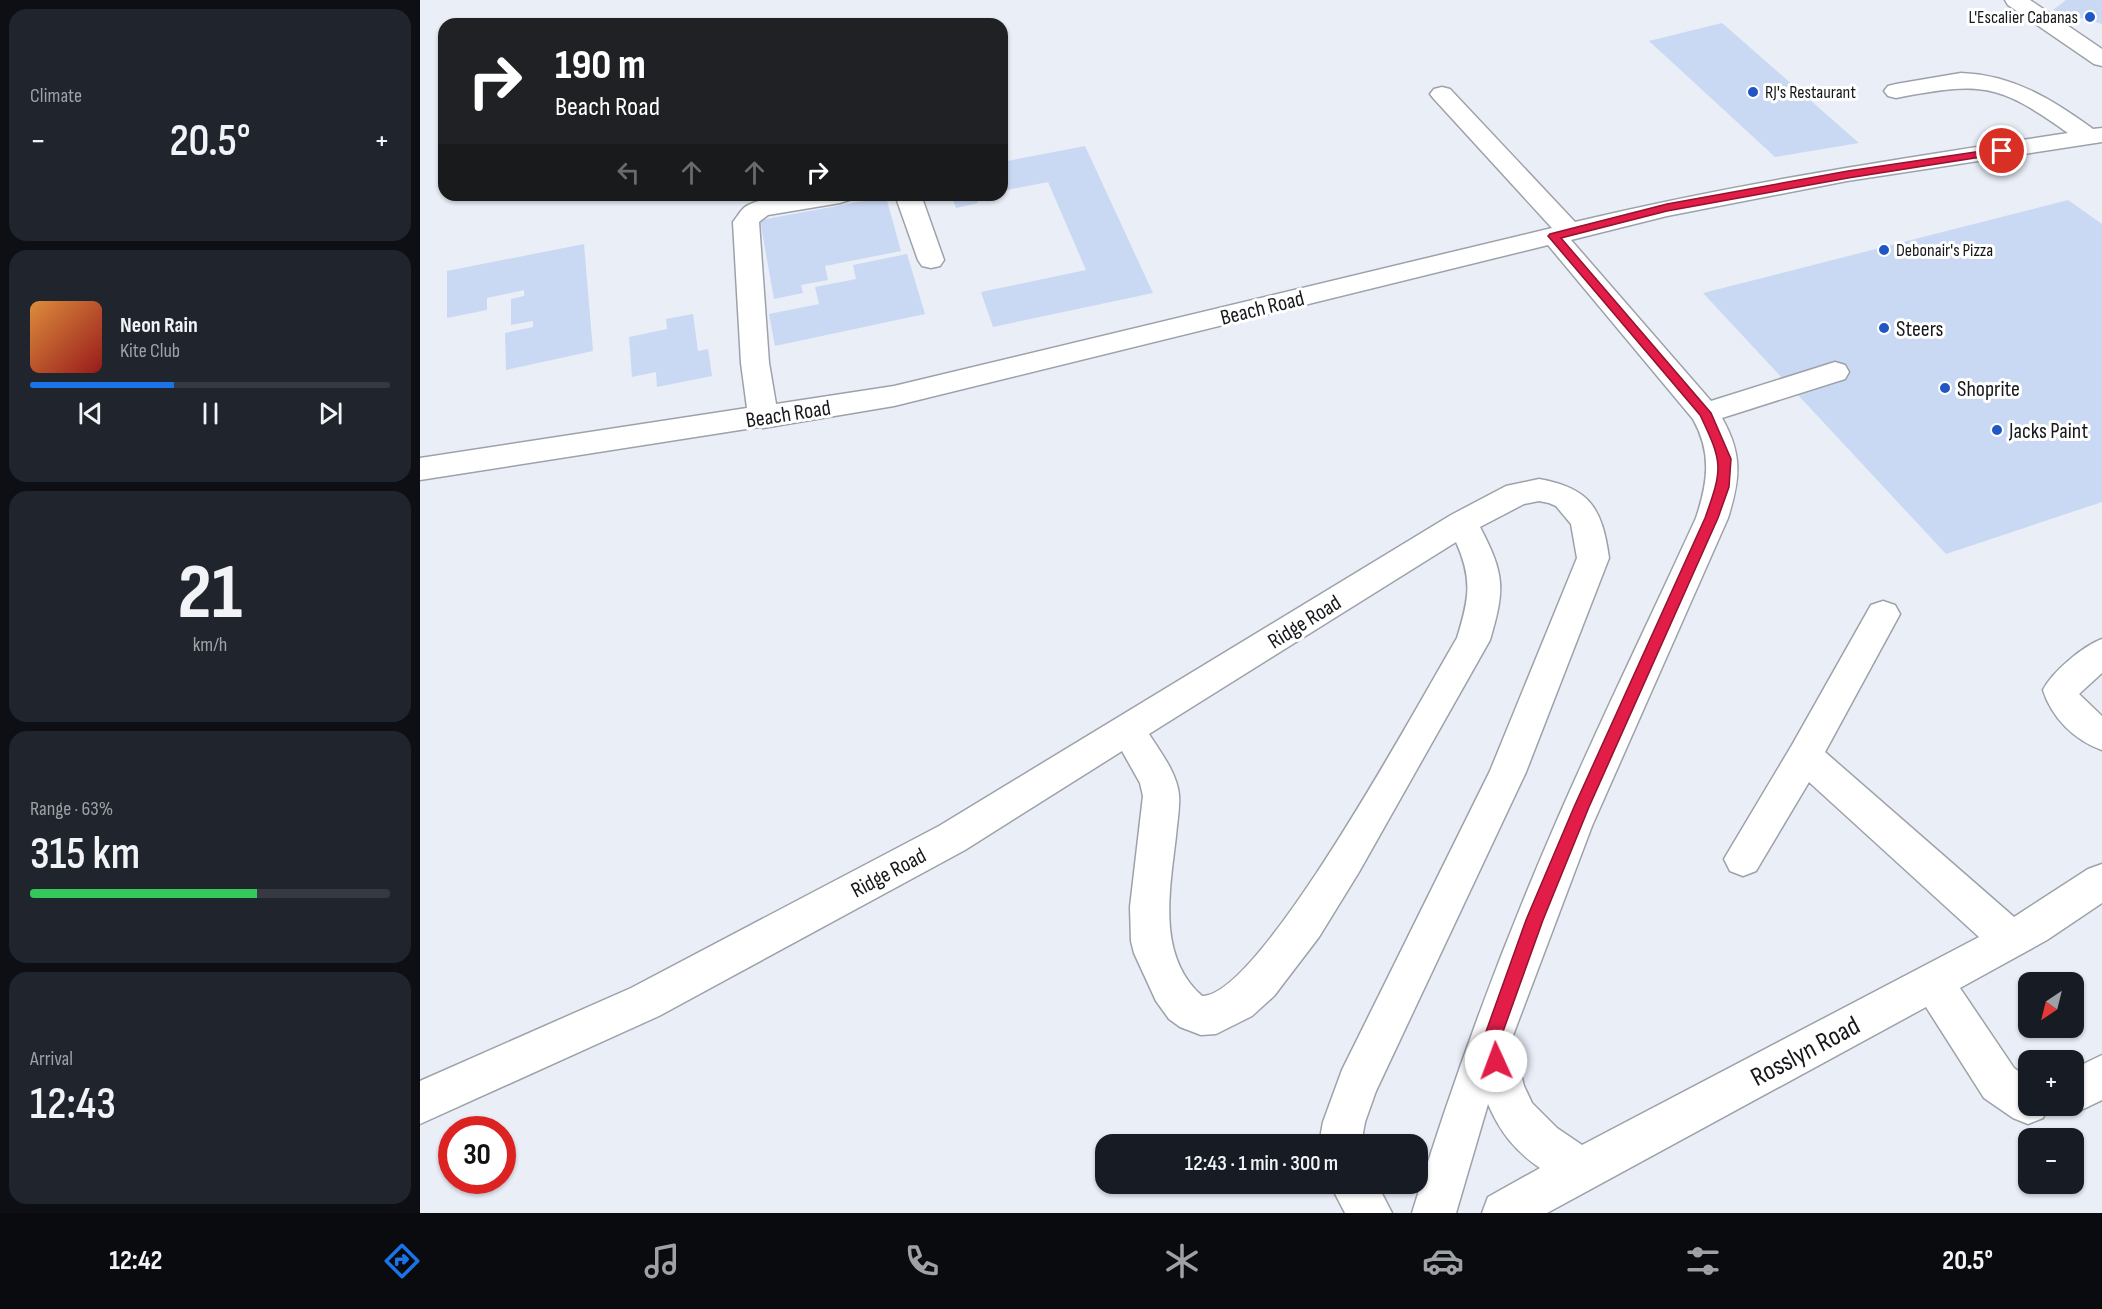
<!DOCTYPE html>
<meta charset="utf-8">
<style>
body{margin:0;font-family:"Sofia Sans Condensed",sans-serif;background:#20242c;color:#f1f3f6;height:100vh;display:flex;flex-direction:column;font-size:22px;white-space:nowrap}
*{box-sizing:border-box;margin:0}
p{font-size:20px;color:#9ea1a6}
.icon{flex:none;width:33px;height:33px;fill:none;stroke:currentColor;stroke-width:2;stroke-linecap:round;stroke-linejoin:round}
.map{position:relative;flex:1;overflow:hidden}
.panel{display:flex;flex-direction:column;gap:9px;padding:9px;background:#0d0f14;width:420px}
.panel>*{flex:none}
.hud{position:absolute;left:18px;top:18px;width:570px;height:183px;border-radius:18px;box-shadow:0 2px 4px #0004;background:#202124;color:#fff;overflow:hidden}
.needle{width:39px;rotate:215deg}
.buttons{position:absolute;left:1598px;top:972px;display:grid;gap:12px}
.buttons a{display:grid;place-items:center;width:66px;height:66px;border-radius:12px;background:#171b24;box-shadow:0 2px 4px #0004;font-size:30px}
.speed{position:absolute;left:18px;top:1116px;display:flex;gap:12px;font-size:30px;font-weight:700;text-align:center}
.speed>*{display:grid;place-content:center;width:78px;height:78px;border-radius:50%;background:#171b24;box-shadow:0 2px 4px #0004;line-height:1}
.speed .limit{border:9px solid #d22;background:#fff;color:#111}
.pin{position:absolute;display:grid;place-items:center;width:51px;height:51px;color:#fff;margin:-26px;border:3px solid #fff;border-radius:50%;box-shadow:0 2px 6px #0007}
.me{position:absolute;width:66px;margin:-33px;rotate:358deg;stroke-linejoin:round;filter:drop-shadow(0 0 4px #0008)}
.turn{display:flex;align-items:center;gap:21px;height:126px;padding:0 18px;font-size:27px}
.turn .icon{width:78px;height:78px;stroke-width:2.5}
.turn b{display:block;font-size:42px;line-height:51px}
.lanes{display:flex;align-items:center;height:57px;padding:0 18px;background:#0003;justify-content:center;gap:30px;direction:ltr}
.lanes .off{opacity:.35}
.big{font-size:45px;font-weight:600;line-height:1.1}
.panel .tile{flex:1;display:flex;flex-direction:column;justify-content:center;gap:9px;min-width:0;padding:0 21px;border-radius:18px;background:#20242c}
.panel .dial{align-items:center;gap:0}
.dial b{font-size:78px;line-height:1}
.song{display:flex;align-items:center;gap:18px}
.cover{width:72px;height:72px;border-radius:9px;background:linear-gradient(135deg,hsl(30 70% 55%),hsl(0 70% 35%))}
.played{height:6px;border-radius:3px;background:linear-gradient(90deg,#1a73e8 40%,#363941 40%)}
.keys{display:flex;justify-content:space-around;direction:ltr}
.heat{display:flex;justify-content:space-between;align-items:center;font-size:33px;direction:ltr}
.charge{height:9px;border-radius:4px;background:linear-gradient(90deg,#34c759 63%,#363941 0)}
.trip{position:absolute;left:675px;top:1134px;width:333px;height:60px;border-radius:18px;background:#171b24;box-shadow:0 2px 4px #0004;font-weight:600;line-height:60px;text-align:center}
.tabs{display:flex;height:96px;justify-content:space-around;align-items:center;background:#090b0e;color:#9ea1a6}
.tabs .icon{width:42px;height:42px}
.tabs .on{color:#1a73e8}
.tabs b{font-size:27px;color:#f1f3f6}
main{display:flex;flex:1;min-height:0}
.map>svg:first-child{display:block}
.building{fill:#cad9f3}
.lines{fill:none;stroke-linecap:round;stroke-linejoin:round}
.minor-casing{stroke:#9da2aa;stroke-width:3}
.minor{fill:#fff;fill-rule:evenodd}
.route{fill:#e11d48;stroke:#92132f;stroke-width:1.5}
.poi-dot{fill:#2057c4;stroke:#fff;stroke-width:2}
.labels{text-anchor:middle;stroke-width:6;stroke-linejoin:round;paint-order:stroke}
.far-poi-label{font-size:18px;fill:#16181b;stroke:#fff;text-anchor:start}
.street-label{font-size:22px;fill:#16181b;stroke:#fff}
.poi-label{font-size:22px;fill:#16181b;stroke:#fff;text-anchor:start}
.near-street-label{font-size:27px;fill:#16181b;stroke:#fff}
</style>
<main>
<section class="panel">
<div class="tile"><p>Climate</p>
<div class="heat"><a>−</a><b class="big">20.5°</b><a>+</a></div>
</div>
<div class="tile">
<div class="song"><i class="cover"></i><div><b>Neon Rain</b><p>Kite Club</p></div></div>
<div class="played"></div>
<div class="keys"><svg class="icon" aria-label="previous" viewBox="0 0 24 24"><path d="M18 5L8 12l10 7zM5 5v14"/></svg><svg class="icon" aria-label="pause" viewBox="0 0 24 24"><path d="M8 5v14M16 5v14"/></svg><svg class="icon" aria-label="next" viewBox="0 0 24 24"><path d="M6 5l10 7-10 7zM19 5v14"/></svg></div>
</div>
<div class="tile dial"><b>21</b><p>km/h</p></div>
<div class="tile"><p>Range · 63%</p><b class="big">315 km</b><div class="charge"></div></div>
<div class="tile"><p>Arrival</p><b class="big">12:43</b></div>
</section>
<div class="map">
<svg width="1682" height="1213" viewBox="0 0 1682 1213">
<rect width="100%" height="100%" fill="#e9eef7"/>
<g class="building">
<polygon points="1646,0 1682,0 1682,24 1633,10"/>
<polygon points="1302,23 1439,143 1355,157 1229,41"/>
<polygon points="665,146 733,293 573,327 561,292 666,270 628,182 582,191 582,162"/>
<polygon points="531,195 555,195 558,203 536,208"/>
<polygon points="466,197 481,251 405,266 408,280 381,285 383,293 354,299 340,220"/>
<polygon points="1648,200 1682,224 1682,502 1526,554 1283,293"/>
<polygon points="164,244 173,351 86,370 85,333 113,327 113,321 91,325 91,299 104,296 104,290 67,298 67,310 27,318 27,271"/>
<polygon points="487,254 505,314 355,346 349,314 399,304 395,287 436,279 433,265"/>
<polygon points="273,314 278,351 288,349 292,376 237,387 236,372 212,377 209,337 247,329 246,319"/>
</g>
<g class="lines">
<defs>
<g id="minor">
<polygon points="1585,0 1610,0 1682,49 1682,66 1674,64 1588,5"/>
<path d="M1541,73C1593,75 1632,99 1673,129L1682,128V142L1427,181L1247,216L1151,240L1291,401L1415,362L1425,365L1429,372L1425,379L1302,418C1323,455 1320,479 1308,518L1172,826L1092,1038L1104,1086L1112,1103L1137,1128L1162,1145L1559,937L1389,782L1336,871L1323,876L1310,871L1304,859L1372,745L1451,605L1463,601L1475,605L1480,614L1405,752L1594,917L1668,869L1682,864V903L1627,940L1540,988L1594,1068L1608,1078V1106H1628L1623,1118L1608,1124L1593,1118L1564,1098L1506,1007L1127,1213H1062L1068,1197L1120,1168C1095,1151 1080,1132 1068,1104L1036,1213H992C1032,1082 1080,952 1134,827C1179,723 1229,621 1276,518C1288,482 1292,453 1273,419L1128,245L474,406L343,428L339,427L0,480V458L327,408L321,363L313,222C317,217 320,211 325,207C346,192 407,195 433,195L429,200L420,203L348,215L339,222L349,363L356,404L474,386L1132,228L1014,99L1010,94L1014,89L1022,87L1030,89L1155,222C1318,183 1483,158 1648,133C1577,82 1560,82 1476,98L1468,96L1464,91L1468,86L1476,84Z"/>
<polygon points="475,195 501,195 524,260 520,266 511,268 502,266 498,260"/>
<path d="M1119,479C1170,488 1182,508 1189,558L1106,772L956,1091L945,1122L941,1144H899L903,1122L922,1070L1070,771L1157,558L1151,524L1136,506L1129,503L1119,501L1104,504L1060,527C1085,575 1085,589 1070,640L939,872L899,937L854,996L832,1016L796,1034L781,1035L760,1027L749,1019L736,1001L714,953L711,941L710,907L723,796L720,783L702,751L545,850L239,1016L0,1124V1081L211,988L519,826L1031,515L1086,486ZM1036,542C1053,580 1049,599 1037,638C1003,695 840,998 782,996C736,956 750,889 756,836C757,823 760,808 759,795C757,773 741,753 729,734Z"/>
<path d="M1682,639V673L1659,694L1682,716V750C1654,740 1632,718 1623,690C1632,672 1663,646 1682,639Z"/>
<polygon points="1682,1055 1682,1100 1653,1114 1638,1108 1637,1106 1653,1106 1653,1069"/>
<polygon points="910,1184 957,1184 972,1213 925,1213"/>
</g>
</defs>
<use href="#minor" class="minor-casing"/>
<use href="#minor" class="minor"/>
</g>
<path class="route" d="M1582,148L1586,149V153L1428,178L1247,211L1141,238L1291,413L1311,459L1309,487L1298,518L1169,807L1123,920L1080,1040L1084,1061L1082,1067L1076,1070L1070,1067L1063,1040L1106,920L1154,807L1285,518C1303,468 1303,463 1280,415L1128,236L1130,234L1247,204L1428,171Z"/>
<g class="poi-dot">
<circle cx="1670" cy="17" r="6"/>
<circle cx="1333" cy="92" r="6"/>
<circle cx="1464" cy="250" r="6"/>
<circle cx="1464" cy="328" r="6"/>
<circle cx="1525" cy="388" r="6"/>
<circle cx="1577" cy="430" r="6"/>
</g>
<g class="labels">
<g class="far-poi-label">
<text x="1658" y="23" text-anchor="end">L'Escalier Cabanas</text>
<text x="1345" y="98">RJ's Restaurant</text>
<text x="1476" y="256">Debonair's Pizza</text>
</g>
<g class="street-label">
<text transform="translate(842 307) rotate(-14)" y="8">Beach Road</text>
<text transform="translate(368 413) rotate(-9)" y="8">Beach Road</text>
<text transform="translate(884 621) rotate(-32)" y="8">Ridge Road</text>
<text transform="translate(468 872) rotate(-28)" y="8">Ridge Road</text>
</g>
<g class="poi-label">
<text x="1476" y="336">Steers</text>
<text x="1537" y="396">Shoprite</text>
<text x="1589" y="438">Jacks Paint</text>
</g>
<g class="near-street-label">
<text transform="translate(1385 1051) rotate(-28)" y="9">Rosslyn Road</text>
</g>
</g>
</svg>
<div class="buttons">
<a><svg class="needle" viewBox="-14 -14 28 28"><path d="M0-13l5 13h-10z" fill="#e53935"/><path d="M0 13l5-13h-10z" fill="#9ea1a6"/></svg></a>
<a>+</a>
<a>−</a>
</div>
<div class="speed"><div class="limit">30</div></div>
<div class="pin" style="left:1582px;top:151px;background:#d93025"><svg class="icon" aria-label="arrive" viewBox="0 0 24 24"><path d="M6 21V4h12l-3 4 3 4H6"/></svg></div>
<svg class="me" style="left:1076px;top:1061px" viewBox="-20 -20 40 40"><circle r="19" fill="#fff"/><path d="M0-13L10 11 0 6-10 11z" fill="#e11d48"/></svg>
<div class="trip">12:43 · 1 min · 300 m</div>
<div class="hud">
<div class="turn"><svg class="icon" aria-label="right" viewBox="0 0 24 24"><path d="M7 20v-9h11M14 6l5 5-5 5"/></svg><div><b>190 m</b>Beach Road</div></div>
<div class="lanes"><svg class="icon off" aria-label="left" viewBox="0 0 24 24"><path d="M17 20v-9H6M10 6l-5 5 5 5"/></svg><svg class="icon off" aria-label="ahead" viewBox="0 0 24 24"><path d="M12 20V5M6 11l6-6 6 6"/></svg><svg class="icon off" aria-label="ahead" viewBox="0 0 24 24"><path d="M12 20V5M6 11l6-6 6 6"/></svg><svg class="icon" aria-label="right" viewBox="0 0 24 24"><path d="M7 20v-9h11M14 6l5 5-5 5"/></svg></div>
</div>
</div>
</main>
<nav class="tabs">
<b>12:42</b>
<svg class="icon on" aria-label="directions" viewBox="0 0 24 24"><path d="M12 3l9 9-9 9-9-9zM9 14v-3h6M13 9l2 2-2 2"/></svg>
<svg class="icon" aria-label="music" viewBox="0 0 24 24"><path d="M9 18V5l10-2v13"/><circle cx="6" cy="18" r="3"/><circle cx="16" cy="16" r="3"/></svg>
<svg class="icon" aria-label="phone" viewBox="0 0 24 24"><path d="M5 4h4l2 5-3 2q2 4 5 5l2-3 5 2v4C11 20 4 13 5 4z"/></svg>
<svg class="icon" aria-label="climate" viewBox="0 0 24 24"><path d="M12 3v18M4 7l16 10M4 17L20 7"/></svg>
<svg class="icon" aria-label="car" viewBox="0 0 24 24"><path d="M5 17H2v-5l4-1 3-4h7l3 4 3 1v5h-3M9 17h6M6 11h13"/><circle cx="7" cy="17" r="2"/><circle cx="17" cy="17" r="2"/></svg>
<svg class="icon" aria-label="filters" viewBox="0 0 24 24"><path d="M4 7h16M4 17h16"/><circle cx="9" cy="7" r="2"/><circle cx="15" cy="17" r="2"/></svg>
<b>20.5°</b>
</nav>
